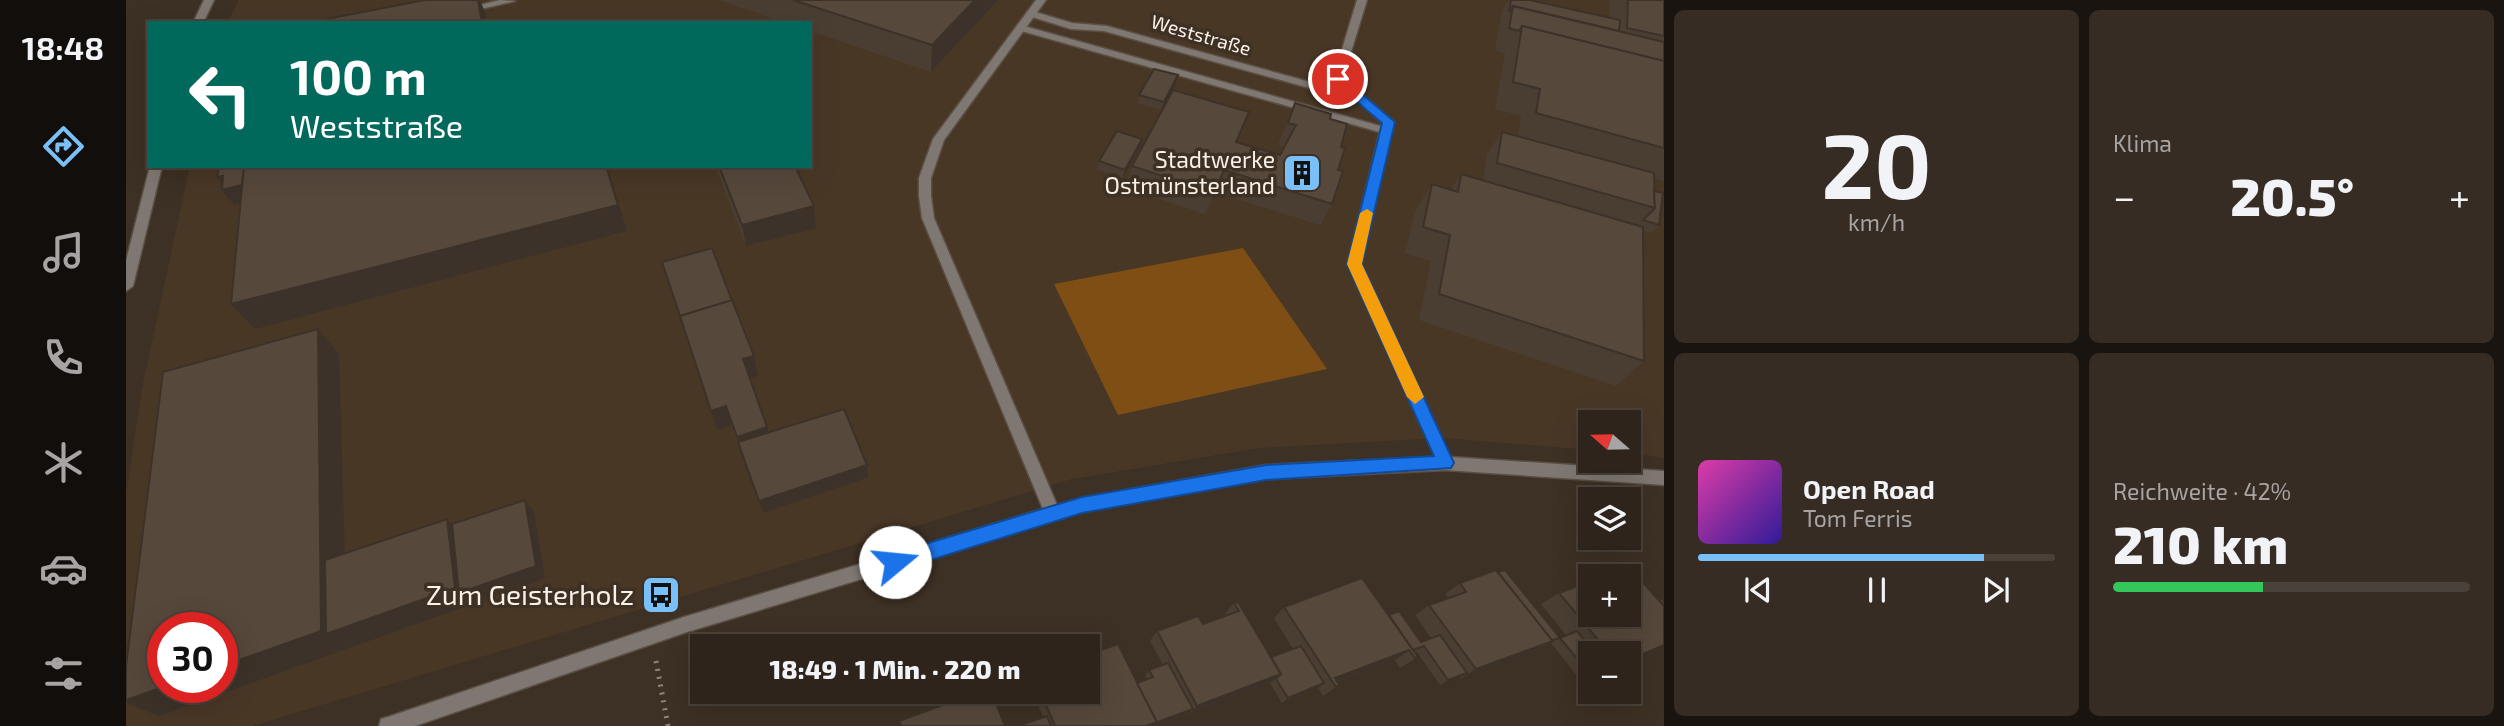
<!DOCTYPE html>
<html lang="de">
<meta charset="utf-8">
<style>
body{margin:0;font-family:"Exo 2",sans-serif;background:#362c24;color:#f1f3f6;height:100vh;display:flex;flex-direction:column;font-size:26px;white-space:nowrap}
*{box-sizing:border-box;margin:0}
p{font-size:23px;color:#a7a4a3}
.icon{flex:none;width:38px;height:38px;fill:none;stroke:currentColor;stroke-width:2;stroke-linecap:round;stroke-linejoin:round}
.map{position:relative;flex:1;overflow:hidden}
.details{display:flex;flex-direction:column;gap:10px;padding:10px;background:#19140f;width:840px}
.details>*{flex:none}
.guide{position:absolute;left:21px;top:21px;width:665px;height:147px;border-radius:0px;box-shadow:0 7px 28px #0002,0 0 0 2px #49413a;background:#00695c;color:#fff;overflow:hidden}
.needle{width:46px;rotate:290deg}
.controls{position:absolute;left:1452px;top:410px;display:grid;gap:14px}
.controls a{display:grid;place-items:center;width:63px;height:63px;border-radius:0px;background:#2e241b;box-shadow:0 7px 28px #0002,0 0 0 2px #49413a;font-size:35px}
.speed{position:absolute;left:21px;top:612px;display:flex;gap:14px;font-size:35px;font-weight:700;text-align:center}
.speed>*{display:grid;place-content:center;width:91px;height:91px;border-radius:50%;background:#2e241b;box-shadow:0 7px 28px #0002,0 0 0 2px #49413a;line-height:1}
.speed .limit{border:10px solid #d22;background:#fff;color:#111}
.pin{position:absolute;display:grid;place-items:center;width:60px;height:60px;color:#fff;margin:-30px;border:4px solid #fff;border-radius:50%;box-shadow:0 2px 7px #0007}
.me{position:absolute;width:77px;margin:-38px;rotate:73deg;stroke-linejoin:round;filter:drop-shadow(0 0 5px #0008)}
.turn{display:flex;align-items:center;gap:24px;height:147px;padding:0 28px;font-size:32px}
.turn .icon{width:91px;height:91px;stroke-width:2.5}
.turn b{display:block;font-size:49px;line-height:60px}
.big{font-size:52px;font-weight:800;line-height:1.1}
.details .tile{flex:1;display:flex;flex-direction:column;justify-content:center;gap:10px;min-width:0;padding:0 24px;border-radius:10px;background:#362c24}
.details .dial{align-items:center;gap:0}
.dial b{font-size:91px;line-height:1}
.song{display:flex;align-items:center;gap:21px}
.cover{width:84px;height:84px;border-radius:10px;background:linear-gradient(135deg,hsl(320 70% 55%),hsl(250 70% 35%))}
.played{height:7px;border-radius:4px;background:linear-gradient(90deg,#79bff8 80%,#49413a 80%)}
.keys{display:flex;justify-content:space-around;direction:ltr}
.heat{display:flex;justify-content:space-between;align-items:center;font-size:38px;direction:ltr}
.charge{height:10px;border-radius:5px;background:linear-gradient(90deg,#34c759 42%,#49413a 0)}
.details .tiles{flex:1;display:grid;gap:10px;grid-template-columns:repeat(2,1fr)}
.trip{position:absolute;left:564px;top:634px;width:410px;height:70px;border-radius:0px;background:#2e241b;box-shadow:0 7px 28px #0002,0 0 0 2px #49413a;font-weight:800;line-height:70px;text-align:center}
main{display:flex;flex:1;min-height:0}
.tab-bar{display:flex;flex-direction:column;width:126px;justify-content:space-around;align-items:center;background:#120e0b;color:#a7a4a3}
.tab-bar .icon{width:49px;height:49px}
.tab-bar .selected{color:#79bff8}
.tab-bar b{font-size:32px;color:#f1f3f6}
.map>svg:first-child{display:block}
.built{fill:#493726;fill-rule:evenodd}
.green{fill:#7f4e15}
.lines{fill:none;stroke-linecap:round;stroke-linejoin:round}
.lane-casing{stroke:#5b4f44;stroke-width:3}
.street-casing{stroke:#5b4f44;stroke-width:3}
.path{stroke:#90857b;stroke-width:5;stroke-dasharray:2 6;stroke-linecap:butt}
.lane{fill:#7f7872;fill-rule:evenodd}
.street{fill:#7f7872;fill-rule:evenodd}
.wall{fill:#4a3e33}
.shaded-wall{fill:#3c3229}
.building{fill:#56483b;stroke:#3c3229;stroke-width:2}
.route{fill:#1a73e8;stroke:#114b97;stroke-width:2}
.slow{fill:#f59e0b}
.labels{text-anchor:middle;stroke-width:7;stroke-linejoin:round;paint-order:stroke}
.far-street-label{font-size:19px;fill:#faf1e9;stroke:#3d3024}
.poi-label{font-size:23px;fill:#faf1e9;stroke:#3d3024;text-anchor:end}
.near-poi-label{font-size:28px;fill:#faf1e9;stroke:#3d3024;text-anchor:end}
</style>
<main>
<nav class="tab-bar">
<b>18:48</b>
<svg class="icon selected" aria-label="directions" viewBox="0 0 24 24"><path d="M12 3l9 9-9 9-9-9zM9 14v-3h6M13 9l2 2-2 2"/></svg>
<svg class="icon" aria-label="music" viewBox="0 0 24 24"><path d="M9 18V5l10-2v13"/><circle cx="6" cy="18" r="3"/><circle cx="16" cy="16" r="3"/></svg>
<svg class="icon" aria-label="phone" viewBox="0 0 24 24"><path d="M5 4h4l2 5-3 2q2 4 5 5l2-3 5 2v4C11 20 4 13 5 4z"/></svg>
<svg class="icon" aria-label="climate" viewBox="0 0 24 24"><path d="M12 3v18M4 7l16 10M4 17L20 7"/></svg>
<svg class="icon" aria-label="car" viewBox="0 0 24 24"><path d="M5 17H2v-5l4-1 3-4h7l3 4 3 1v5h-3M9 17h6M6 11h13"/><circle cx="7" cy="17" r="2"/><circle cx="17" cy="17" r="2"/></svg>
<svg class="icon" aria-label="filters" viewBox="0 0 24 24"><path d="M4 7h16M4 17h16"/><circle cx="9" cy="7" r="2"/><circle cx="15" cy="17" r="2"/></svg>
</nav>
<div class="map">
<svg width="1538" height="726" viewBox="0 0 1538 726">
<rect width="100%" height="100%" fill="#3d3024"/>
<path class="built" d="M113,0H1538V458L1503,453V422H1465V450L1317,438L1132,448L946,479L126,726H0V496L16,388L64,166H684V23H101ZM37,628H96V688H37Z"/>
<polygon class="green" points="1117,248 1201,369 992,415 928,284"/>
<g class="lines">
<defs>
<g id="lane">
<polygon points="374,0 389,1 338,13 333,10"/>
<polygon points="906,11 946,23 981,26 1238,97 1239,99 1238,101 1230,101 978,31 945,29 903,16 903,12"/>
<polygon points="892,26 898,26 1265,129 1267,131 1265,133 1257,133 892,30"/>
</g>
<g id="street">
<polygon points="78,0 88,0 77,23 67,23"/>
<polygon points="910,0 920,0 818,140 805,178 805,196 808,218 931,505 956,498 1140,465 1309,457 1222,263 1256,123 1207,79 1231,0 1241,0 1217,78 1268,122 1234,263 1324,457 1538,471 1538,485 1319,470 1140,479 956,512 558,633 289,726 253,726 255,719 262,717 558,617 917,509 796,218 793,196 793,178 807,139"/>
<polygon points="24,166 36,166 7,286 0,291 0,261"/>
</g>
</defs>
<use href="#lane" class="lane-casing"/>
<use href="#street" class="street-casing"/>
<polyline class="path" points="530,661 542,726"/>
<use href="#lane" class="lane"/>
<use href="#street" class="street"/>
</g>
<g class="wall">
<polygon points="592,0 872,0 805,72 684,31 684,23 660,23"/>
<polygon points="1383,0 1404,0 1483,18 1484,0 1538,0 1538,181 1528,178 1528,191 1533,225 1525,233 1517,231 1518,361 1490,386 1293,320 1305,261 1279,253 1289,211 1306,184 1324,190 1335,174 1357,181 1361,154 1376,132 1392,136 1395,116 1369,109 1379,53 1369,50 1376,11"/>
<polygon points="1050,84 1035,110 1011,103 1013,95"/>
<polygon points="1169,103 1204,119 1215,147 1212,170 1206,204 1194,225 1089,192 1079,214 999,188 1006,166 1111,142 1154,155 1158,147 1152,145"/>
<polygon points="1016,139 1014,147 997,178 971,170 973,161"/>
<polygon points="589,166 669,166 690,228 620,246"/>
<polygon points="536,262 628,356 632,376 624,379 642,433 742,478 637,513 605,425 591,430"/>
<polygon points="1334,583 1434,638 1440,635 1415,604 1433,593 1503,653 1465,653 1465,677 1455,681 1425,643 1408,651 1334,679 1333,677 1314,685 1290,651 1289,652 1292,657 1274,668 1269,660 1211,682 1213,685 1197,696 1192,688 1156,703 1144,683 1030,726 892,726 917,717 906,691 961,691 1011,683 1021,679 1019,675 1023,670 1037,665 1024,641 1031,631 1077,624 1100,616 1099,614 1108,603 1145,657 1167,649 1148,618 1158,607 1263,615 1295,642 1305,638 1289,615 1303,605 1322,598 1319,594"/>
</g>
<g class="shaded-wall">
<polygon points="352,0 354,0 359,12 361,23 356,23"/>
<polygon points="849,0 872,0 805,72 806,45"/>
<polygon points="1052,75 1050,84 1035,110 1038,102"/>
<polygon points="1016,139 1014,147 997,178 999,170"/>
<polygon points="480,166 481,166 501,231 129,329 105,304"/>
<polygon points="97,176 125,183 138,199 108,205 96,190 101,189 91,177"/>
<polygon points="688,206 690,228 620,246 616,225"/>
<polygon points="192,329 213,354 221,626 321,519 337,536 399,500 408,512 419,578 33,716 0,703 0,700 37,687 37,688 96,688 96,666"/>
<polygon points="628,356 632,376 622,380 617,359"/>
<polygon points="600,406 605,425 591,430 585,411"/>
<polygon points="641,427 645,446 617,455 611,437"/>
<polygon points="741,465 742,478 637,513 633,501"/>
<polygon points="1434,638 1408,651 1334,679 1350,669"/>
<polygon points="1538,645 1538,646 1503,661 1503,660"/>
<polygon points="1283,650 1269,660 1208,683 1209,678"/>
<polygon points="1341,673 1333,678 1314,685 1322,680"/>
<polygon points="1155,674 1144,683 1062,715 1071,706"/>
<polygon points="1198,683 1192,688 1156,703 1162,698"/>
<polygon points="1067,709 1062,714 1030,726 1020,726"/>
</g>
<g class="building">
<polygon points="299,0 352,0 356,23 185,23 185,22"/>
<polygon points="667,0 849,0 806,45"/>
<polygon points="1385,0 1404,0 1494,20 1493,31 1387,6 1383,12"/>
<polygon points="1502,0 1538,0 1538,36 1501,28"/>
<polygon points="1387,6 1538,42 1538,61 1396,26 1393,31 1383,28"/>
<polygon points="1396,26 1538,61 1538,148 1410,113 1414,89 1387,82"/>
<polygon points="1028,69 1052,75 1038,102 1013,95"/>
<polygon points="1047,90 1123,112 1110,142 1154,155 1170,125 1162,123 1169,103 1205,114 1204,119 1221,124 1215,147 1219,148 1212,170 1217,171 1206,204 1098,170 1088,193 1006,166"/>
<polygon points="991,131 1016,139 999,170 973,161"/>
<polygon points="1376,132 1528,173 1529,208 1371,163"/>
<polygon points="93,166 118,166 116,185 96,190 97,176 91,177"/>
<polygon points="118,166 480,166 492,205 105,304"/>
<polygon points="593,166 669,166 688,206 616,225"/>
<polygon points="1335,174 1517,227 1518,361 1313,294 1324,235 1297,227 1306,184 1332,192"/>
<polygon points="1528,191 1537,193 1533,225 1517,220 1529,208"/>
<polygon points="586,248 606,301 554,316 556,322 536,262"/>
<polygon points="606,300 628,356 617,359 641,427 611,437 600,406 585,411 554,316"/>
<polygon points="192,329 195,631 96,666 96,628 37,628 37,687 0,700 0,666 37,372"/>
<polygon points="718,409 741,465 633,501 612,442"/>
<polygon points="399,500 410,566 333,593 326,524"/>
<polygon points="321,519 329,588 200,634 199,560"/>
<polygon points="1502,566 1538,606 1538,645 1503,660 1503,653 1483,653 1433,593 1465,581 1465,614 1503,614 1503,576 1478,576"/>
<polygon points="1370,570 1427,641 1350,669 1303,605 1340,592 1334,583"/>
<polygon points="1379,570 1434,638 1451,631 1469,653 1465,653 1465,675 1434,638 1426,640 1372,572"/>
<polygon points="1236,578 1292,657 1289,658 1283,650 1209,678 1213,685 1210,687 1158,607"/>
<polygon points="1538,599 1538,606 1533,600"/>
<polygon points="1112,602 1155,674 1071,706 1031,631 1072,616 1077,624 1113,611 1108,603"/>
<polygon points="1273,611 1295,642 1314,635 1341,673 1322,680 1298,646 1287,650 1263,615"/>
<polygon points="992,644 1031,722 1020,726 929,726 914,691 961,691 961,655"/>
<polygon points="1175,646 1198,683 1162,698 1150,679 1155,674 1145,657"/>
<polygon points="1042,663 1067,709 1029,723 1031,722 1011,683 1027,677 1023,670"/>
<polygon points="855,691 865,691 879,726 775,726 773,721"/>
<polygon points="921,716 925,726 892,726"/>
</g>
<polygon class="route" points="1208,77 1216,77 1269,122 1236,264 1328,463 1325,468 1140,480 956,513 769,571 763,568 760,562 763,556 769,553 956,497 1140,465 1308,456 1221,264 1256,123 1208,82"/>
<polygon class="slow" points="1241,209 1247,213 1236,264 1298,397 1289,404 1281,397 1221,264 1234,213"/>
<defs>
<symbol id="building-square" viewBox="-11 -11 22 22"><rect x="-9" y="-9" width="18" height="18" rx="4" fill="#79bff8" stroke="#3d3024"/><path d="M-4-6H4V6H1V3H-1V6H-4ZM-2.5-4.3h1.7v1.8h-1.7ZM.8-4.3h1.7v1.8H.8ZM-2.5-1h1.7V.8h-1.7ZM.8-1h1.7V.8H.8Z" fill="#111"/></symbol>
<symbol id="bus-square" viewBox="-11 -11 22 22"><rect x="-9" y="-9" width="18" height="18" rx="4" fill="#79bff8" stroke="#3d3024"/><path d="M-5-6H5V4H4V6H2V4H-2V6H-4V4H-5ZM-3.5-4V0h7V-4ZM-3.5 1.2v1.5H-2V1.2ZM2 1.2v1.5H3.5V1.2Z" fill="#111"/></symbol>
</defs>
<g fill-rule="evenodd">
<use href="#building-square" x="1154" y="151" width="44" height="44"/>
<use href="#bus-square" x="513" y="573" width="44" height="44"/>
</g>
<g class="labels">
<g class="far-street-label">
<text transform="translate(1075 35) rotate(16)" y="7">Weststraße</text>
</g>
<g class="poi-label">
<text x="1149" y="168">Stadtwerke<tspan x="1149" dy="26">Ostmünsterland</tspan></text>
</g>
<g class="near-poi-label">
<text x="508" y="605">Zum Geisterholz</text>
</g>
</g>
</svg>
<div class="controls">
<a><svg class="needle" viewBox="-14 -14 28 28"><path d="M0-13l5 13h-10z" fill="#e53935"/><path d="M0 13l5-13h-10z" fill="#a7a4a3"/></svg></a>
<a><svg class="icon" aria-label="layers" viewBox="0 0 24 24"><path d="M12 4l9 5-9 5-9-5zM3 14l9 5 9-5"/></svg></a>
<a>+</a>
<a>−</a>
</div>
<div class="speed"><div class="limit">30</div></div>
<div class="pin" style="left:1212px;top:79px;background:#d93025"><svg class="icon" aria-label="arrive" viewBox="0 0 24 24"><path d="M6 21V4h12l-3 4 3 4H6"/></svg></div>
<svg class="me" style="left:769px;top:562px" viewBox="-20 -20 40 40"><circle r="19" fill="#fff"/><path d="M0-13L10 11 0 6-10 11z" fill="#1a73e8"/></svg>
<div class="trip">18:49 · 1 Min. · 220 m</div>
<div class="guide">
<div class="turn"><svg class="icon" aria-label="left" viewBox="0 0 24 24"><path d="M17 20v-9H6M10 6l-5 5 5 5"/></svg><div><b>100 m</b>Weststraße</div></div>
</div>
</div>
<section class="details">
<div class="tiles">
<div class="tile dial"><b>20</b><p>km/h</p></div>
<div class="tile"><p>Klima</p>
<div class="heat"><a>−</a><b class="big">20.5°</b><a>+</a></div>
</div>
<div class="tile">
<div class="song"><i class="cover"></i><div><b>Open Road</b><p>Tom Ferris</p></div></div>
<div class="played"></div>
<div class="keys"><svg class="icon" aria-label="previous" viewBox="0 0 24 24"><path d="M18 5L8 12l10 7zM5 5v14"/></svg><svg class="icon" aria-label="pause" viewBox="0 0 24 24"><path d="M8 5v14M16 5v14"/></svg><svg class="icon" aria-label="next" viewBox="0 0 24 24"><path d="M6 5l10 7-10 7zM19 5v14"/></svg></div>
</div>
<div class="tile"><p>Reichweite · 42%</p><b class="big">210 km</b><div class="charge"></div></div>
</div>
</section>
</main>
